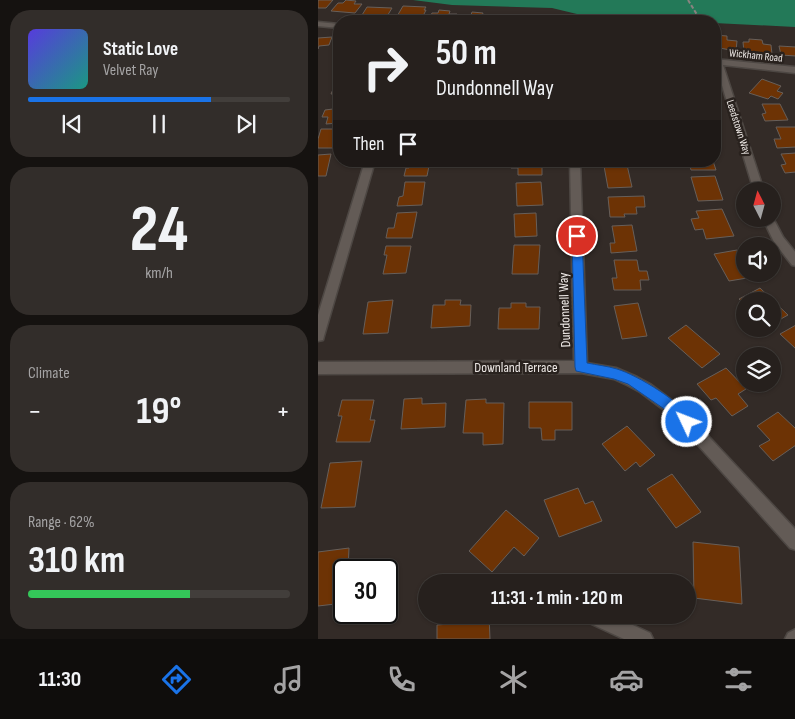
<!DOCTYPE html>
<meta charset="utf-8">
<style>
body{margin:0;font-family:"Sofia Sans Condensed",sans-serif;background:#322d2a;color:#f1f3f6;height:100vh;display:flex;flex-direction:column;font-size:19px;white-space:nowrap}
*{box-sizing:border-box;margin:0}
p{font-size:16px;color:#a4a3a4}
.icon{flex:none;width:28px;height:28px;fill:none;stroke:currentColor;stroke-width:2;stroke-linecap:round;stroke-linejoin:round}
.map{position:relative;flex:1;overflow:hidden}
.drawer{display:flex;flex-direction:column;gap:10px;padding:10px;background:#151210;width:318px}
.drawer>*{flex:none}
.banner{position:absolute;left:15px;top:15px;width:388px;height:152px;border-radius:20px;box-shadow:0 1px 4px #0004,0 0 0 1px #423e3b;background:#26201d;color:#f1f3f6;overflow:hidden}
.needle{width:32px;rotate:354deg}
.fabs{position:absolute;left:418px;top:182px;display:grid;gap:10px}
.fabs a{display:grid;place-items:center;width:45px;height:45px;border-radius:50%;background:#26201d;box-shadow:0 1px 4px #0004,0 0 0 1px #423e3b;font-size:25px}
.speed{position:absolute;left:15px;top:559px;display:flex;gap:10px;font-size:25px;font-weight:700;text-align:center}
.speed>*{display:grid;place-content:center;width:65px;height:65px;border-radius:50%;background:#26201d;box-shadow:0 1px 4px #0004,0 0 0 1px #423e3b;line-height:1}
.speed .limit{border:2px solid #111;border-radius:8px;background:#fff;color:#111}
.pin{position:absolute;display:grid;place-items:center;width:42px;height:42px;color:#fff;margin:-21px;border:2px solid #fff;border-radius:50%;box-shadow:0 1px 5px #0007}
.me{position:absolute;width:55px;margin:-28px;rotate:313deg;stroke-linejoin:round;filter:drop-shadow(0 0 4px #0008)}
.turn{display:flex;align-items:center;gap:18px;height:105px;padding:0 20px;font-size:22px}
.turn .icon{width:65px;height:65px;stroke-width:2.5}
.turn b{display:block;font-size:35px;line-height:42px}
.then{display:flex;align-items:center;height:48px;padding:0 20px;background:#0003;gap:10px;font-size:19px}
.big{font-size:38px;font-weight:700;line-height:1.1}
.drawer .tile{flex:1;display:flex;flex-direction:column;justify-content:center;gap:8px;min-width:0;padding:0 18px;border-radius:20px;background:#322d2a}
.drawer .dial{align-items:center;gap:0}
.dial b{font-size:65px;line-height:1}
.song{display:flex;align-items:center;gap:15px}
.cover{width:60px;height:60px;border-radius:8px;background:linear-gradient(135deg,hsl(250 70% 55%),hsl(170 70% 35%))}
.played{height:5px;border-radius:2px;background:linear-gradient(90deg,#1a73e8 70%,#423e3b 70%)}
.keys{display:flex;justify-content:space-around;direction:ltr}
.heat{display:flex;justify-content:space-between;align-items:center;font-size:28px;direction:ltr}
.charge{height:8px;border-radius:4px;background:linear-gradient(90deg,#34c759 62%,#423e3b 0)}
.trip{position:absolute;left:100px;top:574px;width:278px;height:50px;border-radius:25px;background:#26201d;box-shadow:0 1px 4px #0004,0 0 0 1px #423e3b;font-weight:700;line-height:50px;text-align:center}
.tabs{display:flex;height:80px;justify-content:space-around;align-items:center;background:#0f0d0c;color:#a4a3a4}
.tabs .icon{width:35px;height:35px}
.tabs .active{color:#1a73e8}
.tabs b{font-size:22px;color:#f1f3f6}
main{display:flex;flex:1;min-height:0}
.map>svg:first-child{display:block}
.forest{fill:#237958}
.building{fill:#6d3305;stroke:#675f5a}
.lines{fill:none;stroke-linecap:round;stroke-linejoin:round}
.street-casing{stroke:#4d4743;stroke-width:3}
.path{stroke:#8a8380;stroke-width:2;stroke-dasharray:4 2;stroke-linecap:butt}
.street{fill:#635b56;fill-rule:evenodd}
.route{fill:#1a73e8;stroke:#114b97}
.labels{text-anchor:middle;stroke-width:5;stroke-linejoin:round;paint-order:stroke}
.far-street-label{font-size:11px;fill:#eee9e6;stroke:#29221e}
.street-label{font-size:14px;fill:#eee9e6;stroke:#29221e}
</style>
<main>
<section class="drawer">
<div class="tile">
<div class="song"><i class="cover"></i><div><b>Static Love</b><p>Velvet Ray</p></div></div>
<div class="played"></div>
<div class="keys"><svg class="icon" aria-label="previous" viewBox="0 0 24 24"><path d="M18 5L8 12l10 7zM5 5v14"/></svg><svg class="icon" aria-label="pause" viewBox="0 0 24 24"><path d="M8 5v14M16 5v14"/></svg><svg class="icon" aria-label="next" viewBox="0 0 24 24"><path d="M6 5l10 7-10 7zM19 5v14"/></svg></div>
</div>
<div class="tile dial"><b>24</b><p>km/h</p></div>
<div class="tile"><p>Climate</p>
<div class="heat"><a>−</a><b class="big">19°</b><a>+</a></div>
</div>
<div class="tile"><p>Range · 62%</p><b class="big">310 km</b><div class="charge"></div></div>
</section>
<div class="map">
<svg width="478" height="639" viewBox="0 0 478 639">
<rect width="100%" height="100%" fill="#332b27"/>
<polygon class="forest" points="95,0 477,0 477,27 396,23 396,21 288,21 234,8 134,5"/>
<g class="building">
<polygon points="0,0 15,0 8,8 0,8"/>
<polygon points="28,0 38,1 36,4 44,4 37,13 13,11 20,3 25,3"/>
<polygon points="85,6 108,7 106,10 108,10 103,20 78,18"/>
<polygon points="49,7 74,8 68,18 58,17 59,16 44,15"/>
<polygon points="121,10 132,11 131,14 139,14 136,21 110,21 114,13 120,13"/>
<polygon points="154,12 165,13 164,16 171,16 170,21 145,21 147,15 153,15"/>
<polygon points="182,17 199,18 198,21 202,21 176,21"/>
<polygon points="397,35 409,36 409,40 419,41 418,51 396,47"/>
<polygon points="14,37 11,45 1,46 0,49 0,38"/>
<polygon points="431,39 444,40 445,44 453,45 454,54 426,52 425,42 431,42"/>
<polygon points="461,46 478,47 478,56 463,55"/>
<polygon points="444,79 463,86 459,91 465,93 460,99 453,96 450,99 431,93"/>
<polygon points="16,87 21,87 21,100 17,100 19,94 13,94"/>
<polygon points="444,104 462,104 470,120 447,121 444,114 448,113"/>
<polygon points="16,106 21,106 21,123 8,124 10,117 4,117 7,110 15,109"/>
<polygon points="458,127 478,127 478,147 459,148 456,139 463,139"/>
<polygon points="3,129 21,129 18,148 0,148 0,139"/>
<polygon points="478,153 478,172 467,173 463,165 468,164 463,154"/>
<polygon points="13,154 8,176 0,176 0,155"/>
<polygon points="93,161 112,161 109,176 86,176 88,168 91,168"/>
<polygon points="194,161 220,161 219,167 224,167 224,175 200,175 200,168 193,168"/>
<polygon points="364,161 395,161 398,170 373,170 371,162"/>
<polygon points="309,165 314,187 290,188 286,166"/>
<polygon points="397,176 405,200 380,201 373,177"/>
<polygon points="87,182 107,182 104,205 79,206 81,197 85,196"/>
<polygon points="223,182 225,205 199,206 198,183"/>
<polygon points="326,196 327,207 318,207 319,214 306,214 307,217 292,217 290,197"/>
<polygon points="404,209 416,236 388,239 385,229 377,230 373,219 381,218 378,211"/>
<polygon points="99,212 94,238 68,238 70,228 76,228 79,213"/>
<polygon points="218,213 219,236 197,237 196,214"/>
<polygon points="314,225 319,251 293,253 292,243 297,243 294,226"/>
<polygon points="196,245 222,245 220,274 194,274"/>
<polygon points="68,246 93,246 88,273 65,274 69,255 66,255"/>
<polygon points="419,250 426,262 426,274 433,274 435,277 411,281 396,254"/>
<polygon points="296,260 319,260 321,271 329,271 331,280 322,280 323,290 296,290 294,278 299,278"/>
<polygon points="442,288 470,315 454,324 454,301 426,301 426,304 421,299"/>
<polygon points="75,300 70,333 45,334 50,302"/>
<polygon points="127,300 143,300 142,305 153,305 152,326 113,328 115,305 127,305"/>
<polygon points="193,303 208,303 208,307 222,307 221,329 180,329 181,308 193,308"/>
<polygon points="320,303 329,336 304,339 296,306"/>
<polygon points="368,325 402,354 384,368 350,338"/>
<polygon points="478,325 478,349 462,334"/>
<polygon points="408,368 428,389 420,394 430,406 414,416 398,398 393,400 379,384"/>
<polygon points="104,398 104,404 128,403 127,427 83,429 86,399"/>
<polygon points="168,399 168,403 186,403 185,444 165,445 165,433 145,433 148,400"/>
<polygon points="24,400 56,400 52,420 57,420 52,442 18,442 24,416 20,416"/>
<polygon points="211,402 254,402 254,430 237,430 237,440 224,440 223,428 211,428"/>
<polygon points="460,412 478,429 478,445 455,461 441,446 452,440 439,426"/>
<polygon points="309,426 337,455 322,467 318,462 307,471 284,444"/>
<polygon points="44,461 37,507 3,508 12,463"/>
<polygon points="354,474 383,512 358,528 329,489"/>
<polygon points="260,488 267,504 275,501 284,521 241,537 226,500"/>
<polygon points="188,510 221,538 206,556 196,547 174,572 151,551"/>
<polygon points="375,542 421,547 424,604 376,598"/>
<polygon points="31,548 30,570 26,570 26,603 0,606 0,552"/>
<polygon points="130,615 171,615 172,639 119,639 119,625 131,624"/>
</g>
<g class="lines">
<defs>
<g id="street">
<polygon points="0,22 21,24 21,28 0,26"/>
<polygon points="396,59 478,67 478,73 405,65 446,191 436,191"/>
<polygon points="47,161 57,161 6,336 5,340 0,341 0,315"/>
<polygon points="252,161 262,161 269,363 298,368 319,377 332,384 364,408 478,530 478,550 472,548 354,416 322,392 309,385 296,379 263,373 0,374 0,362 256,361"/>
<polygon points="454,216 465,237 478,253 478,266 474,265 456,242 445,219 454,219"/>
<polygon points="264,615 293,615 332,633 335,639 306,639 267,621"/>
<polygon points="478,629 478,639 467,639 470,633"/>
</g>
</defs>
<use href="#street" class="street-casing"/>
<polyline class="path" points="370,0 383,21"/>
<use href="#street" class="street"/>
</g>
<path class="route" d="M259,233L264,236L269,363C279,365 289,366 299,369C319,375 366,403 375,422L373,426L369,428L364,426L355,415L310,384L296,379L258,371L257,367L254,236Z"/>
<g class="labels">
<g class="far-street-label">
<text transform="translate(438 55) rotate(6)" y="4">Wickham Road</text>
<text transform="translate(421 127) rotate(72)" y="4">Leedstown Way</text>
</g>
<g class="street-label">
<text transform="translate(246 310) rotate(-92)" y="5">Dundonnell Way</text>
<text x="198" y="372">Downland Terrace</text>
</g>
</g>
</svg>
<div class="fabs">
<a><svg class="needle" viewBox="-14 -14 28 28"><path d="M0-13l5 13h-10z" fill="#e53935"/><path d="M0 13l5-13h-10z" fill="#a4a3a4"/></svg></a>
<a><svg class="icon" aria-label="sound" viewBox="0 0 24 24"><path d="M4 9h4l5-4v14l-5-4H4zM17 9q2 3 0 6"/></svg></a>
<a><svg class="icon" aria-label="search" viewBox="0 0 24 24"><circle cx="10" cy="10" r="6"/><path d="M15 15l6 6"/></svg></a>
<a><svg class="icon" aria-label="layers" viewBox="0 0 24 24"><path d="M12 4l9 5-9 5-9-5zM3 14l9 5 9-5"/></svg></a>
</div>
<div class="speed"><div class="limit">30</div></div>
<div class="pin" style="left:259px;top:236px;background:#d93025"><svg class="icon" aria-label="arrive" viewBox="0 0 24 24"><path d="M6 21V4h12l-3 4 3 4H6"/></svg></div>
<svg class="me" style="left:369px;top:422px" viewBox="-20 -20 40 40"><circle r="17" fill="#1a73e8" stroke="#fff" stroke-width="3"/><path d="M0-11L8 9 0 5-8 9z" fill="#fff"/></svg>
<div class="trip">11:31 · 1 min · 120 m</div>
<div class="banner">
<div class="turn"><svg class="icon" aria-label="right" viewBox="0 0 24 24"><path d="M7 20v-9h11M14 6l5 5-5 5"/></svg><div><b>50 m</b>Dundonnell Way</div></div>
<div class="then">Then<svg class="icon" aria-label="arrive" viewBox="0 0 24 24"><path d="M6 21V4h12l-3 4 3 4H6"/></svg></div>
</div>
</div>
</main>
<nav class="tabs">
<b>11:30</b>
<svg class="icon active" aria-label="directions" viewBox="0 0 24 24"><path d="M12 3l9 9-9 9-9-9zM9 14v-3h6M13 9l2 2-2 2"/></svg>
<svg class="icon" aria-label="music" viewBox="0 0 24 24"><path d="M9 18V5l10-2v13"/><circle cx="6" cy="18" r="3"/><circle cx="16" cy="16" r="3"/></svg>
<svg class="icon" aria-label="phone" viewBox="0 0 24 24"><path d="M5 4h4l2 5-3 2q2 4 5 5l2-3 5 2v4C11 20 4 13 5 4z"/></svg>
<svg class="icon" aria-label="climate" viewBox="0 0 24 24"><path d="M12 3v18M4 7l16 10M4 17L20 7"/></svg>
<svg class="icon" aria-label="car" viewBox="0 0 24 24"><path d="M5 17H2v-5l4-1 3-4h7l3 4 3 1v5h-3M9 17h6M6 11h13"/><circle cx="7" cy="17" r="2"/><circle cx="17" cy="17" r="2"/></svg>
<svg class="icon" aria-label="filters" viewBox="0 0 24 24"><path d="M4 7h16M4 17h16"/><circle cx="9" cy="7" r="2"/><circle cx="15" cy="17" r="2"/></svg>
</nav>
